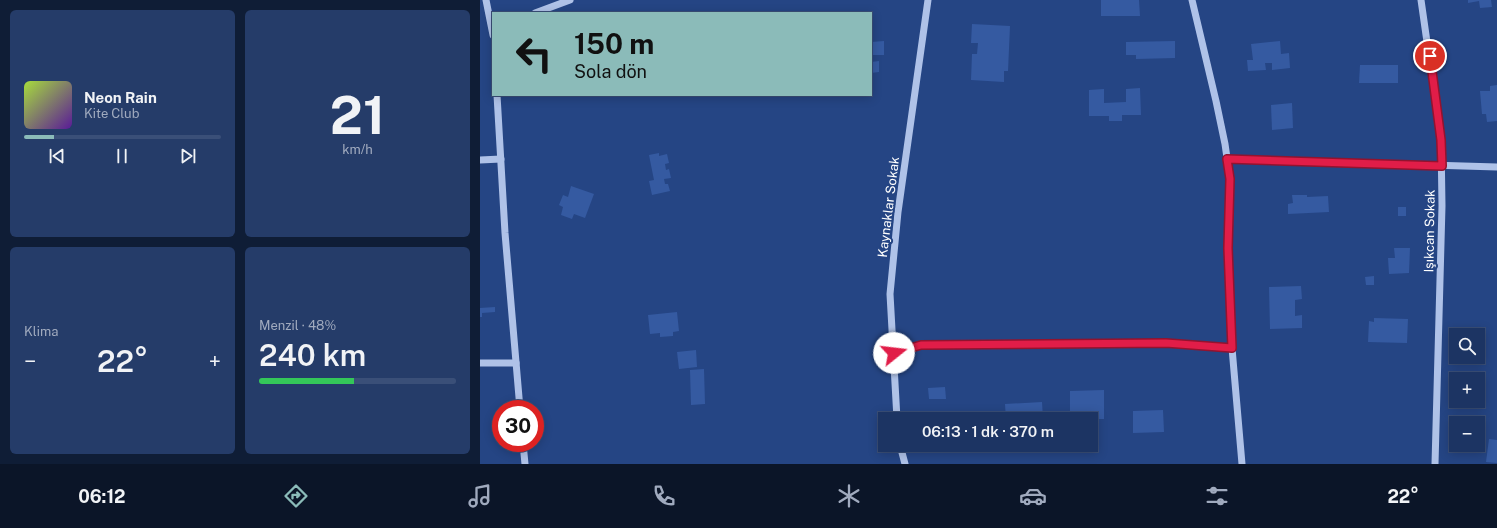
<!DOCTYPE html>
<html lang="tr">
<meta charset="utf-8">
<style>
body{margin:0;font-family:"Public Sans",sans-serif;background:#253c69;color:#f1f3f6;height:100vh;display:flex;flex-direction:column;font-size:15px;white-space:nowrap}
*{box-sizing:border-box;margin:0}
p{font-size:13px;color:#a0aabe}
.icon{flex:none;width:22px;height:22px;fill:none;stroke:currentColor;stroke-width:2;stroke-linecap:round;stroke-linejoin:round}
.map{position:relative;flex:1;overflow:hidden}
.side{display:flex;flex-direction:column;gap:10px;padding:10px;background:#0f1d36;width:480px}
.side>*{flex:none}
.hud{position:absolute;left:12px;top:12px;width:380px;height:84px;border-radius:0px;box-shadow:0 2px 10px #0003,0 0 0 1px #3a4f78;background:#8bbbb9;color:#111;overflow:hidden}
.controls{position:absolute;left:969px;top:328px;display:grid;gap:8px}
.controls a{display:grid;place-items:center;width:36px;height:36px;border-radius:0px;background:#1c3463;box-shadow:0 2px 10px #0003,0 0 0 1px #3a4f78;font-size:20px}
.speed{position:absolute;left:12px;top:400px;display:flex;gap:8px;font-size:20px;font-weight:700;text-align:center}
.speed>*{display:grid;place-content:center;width:52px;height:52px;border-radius:50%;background:#1c3463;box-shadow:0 2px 10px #0003,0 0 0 1px #3a4f78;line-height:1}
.speed .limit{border:6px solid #d22;background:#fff;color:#111}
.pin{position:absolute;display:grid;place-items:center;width:34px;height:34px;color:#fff;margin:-17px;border:2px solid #fff;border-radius:50%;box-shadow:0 1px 4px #0007}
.me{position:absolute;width:44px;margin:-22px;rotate:74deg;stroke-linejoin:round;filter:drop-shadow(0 0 3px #0008)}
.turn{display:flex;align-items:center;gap:14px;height:84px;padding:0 16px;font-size:18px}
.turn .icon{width:52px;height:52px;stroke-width:2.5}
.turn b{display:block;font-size:28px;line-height:34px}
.big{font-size:30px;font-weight:600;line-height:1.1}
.side .widget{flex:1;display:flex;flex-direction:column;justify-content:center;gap:6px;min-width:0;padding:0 14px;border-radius:6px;background:#253c69}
.side .dial{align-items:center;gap:0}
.dial b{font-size:52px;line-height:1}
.song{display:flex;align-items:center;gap:12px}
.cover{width:48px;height:48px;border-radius:6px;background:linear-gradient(135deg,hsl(80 70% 55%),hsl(270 70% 35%))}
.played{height:4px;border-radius:2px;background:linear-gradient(90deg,#8bbbb9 15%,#3a4f78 15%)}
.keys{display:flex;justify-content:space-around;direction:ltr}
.heat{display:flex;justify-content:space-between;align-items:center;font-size:22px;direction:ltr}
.charge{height:6px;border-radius:3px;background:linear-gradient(90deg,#34c759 48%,#3a4f78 0)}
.side .tiles{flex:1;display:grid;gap:10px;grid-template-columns:repeat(2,1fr)}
.trip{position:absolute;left:398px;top:412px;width:220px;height:40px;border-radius:0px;background:#1c3463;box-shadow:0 2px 10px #0003,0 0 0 1px #3a4f78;font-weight:600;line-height:40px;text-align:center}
.menu{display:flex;height:64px;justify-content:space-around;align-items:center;background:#0b1528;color:#a0aabe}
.menu .icon{width:28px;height:28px}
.menu .current{color:#8bbbb9}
.menu b{font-size:18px;color:#f1f3f6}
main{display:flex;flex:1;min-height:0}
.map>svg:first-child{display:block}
.building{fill:#355aa1}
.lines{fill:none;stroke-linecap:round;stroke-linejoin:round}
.minor{stroke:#afc2e8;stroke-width:7}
.route-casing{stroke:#92132f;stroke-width:10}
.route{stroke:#e11d48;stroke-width:7}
.labels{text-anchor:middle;stroke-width:4;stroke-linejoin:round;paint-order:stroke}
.street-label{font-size:13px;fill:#fff;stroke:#254584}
</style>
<main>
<section class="side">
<div class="tiles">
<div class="widget">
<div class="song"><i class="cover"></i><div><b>Neon Rain</b><p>Kite Club</p></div></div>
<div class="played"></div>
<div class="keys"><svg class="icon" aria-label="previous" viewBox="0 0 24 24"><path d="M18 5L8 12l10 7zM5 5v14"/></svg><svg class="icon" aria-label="pause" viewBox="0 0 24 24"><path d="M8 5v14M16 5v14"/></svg><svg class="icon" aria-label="next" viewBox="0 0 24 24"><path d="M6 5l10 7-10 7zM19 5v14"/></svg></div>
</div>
<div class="widget dial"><b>21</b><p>km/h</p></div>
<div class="widget"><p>Klima</p>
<div class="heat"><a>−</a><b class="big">22°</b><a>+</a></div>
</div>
<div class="widget"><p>Menzil · 48%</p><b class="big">240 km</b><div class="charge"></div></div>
</div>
</section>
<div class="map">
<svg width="1017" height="464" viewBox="0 0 1017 464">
<rect width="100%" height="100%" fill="#254584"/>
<g class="building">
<polygon points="621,0 659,0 660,16 621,16"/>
<polygon points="988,0 1011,0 1012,7 1000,8 999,1 988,3"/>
<polygon points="492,24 530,26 528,71 524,71 524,82 491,80 492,54 497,54 498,43 491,43"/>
<polygon points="404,41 404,55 391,55 391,42"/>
<polygon points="695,41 695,58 656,59 656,55 646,55 646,42"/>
<polygon points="800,41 801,54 809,53 810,68 792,70 792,63 785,63 786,70 768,71 767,60 773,60 771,44"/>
<polygon points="399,61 399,72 391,73 391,62"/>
<polygon points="880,65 918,65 918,83 879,83"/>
<polygon points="1017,85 1017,121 1007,122 1006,114 1002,114 1000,91 1010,91 1010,86"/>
<polygon points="660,88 661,115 642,115 642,121 629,121 629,116 609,116 609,90 624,89 624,103 646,102 646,89"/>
<polygon points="812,103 813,128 792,130 791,105"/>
<polygon points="179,153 179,156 187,154 189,163 185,164 186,170 189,169 191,178 184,179 185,184 188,184 190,191 172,195 169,181 174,180 169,155"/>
<polygon points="91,186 114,194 105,218 94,214 92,219 81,215 83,207 79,205 83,195 88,197"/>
<polygon points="812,195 827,195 827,197 848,196 849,212 808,214 808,204 813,203"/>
<rect x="918" y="207" width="8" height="9"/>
<polygon points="914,248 930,248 929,273 909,274 908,258 915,258"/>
<polygon points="894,276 894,285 886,285 885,277"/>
<polygon points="821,286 822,299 815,300 815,316 822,315 822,328 790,329 789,287"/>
<polygon points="15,307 15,312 2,313 2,317 0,317 0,308"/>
<polygon points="197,312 199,331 193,332 193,336 180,337 180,333 170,334 168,315"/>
<polygon points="894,318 928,319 927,343 888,342 889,321 894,322"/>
<polygon points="216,350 217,367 199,369 197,352"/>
<polygon points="224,369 225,404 211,405 210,370"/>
<polygon points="465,387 466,399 449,399 448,388"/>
<polygon points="624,390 624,419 590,419 590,391"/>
<polygon points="562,402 563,419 526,419 525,404"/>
<polygon points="683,410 684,432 653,433 653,411"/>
<polygon points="1009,439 1017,440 1017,463 1006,462"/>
</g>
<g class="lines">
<g class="minor">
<polyline points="6,0 13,35"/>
<polyline points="712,0 736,101 745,144 750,179 748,248 752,348"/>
<polyline points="941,0 961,140 962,206 955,464"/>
<polyline points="55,13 90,0"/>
<polyline points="17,95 25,233 40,409"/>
<polyline points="747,159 1017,167"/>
<polyline points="0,160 21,159"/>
<polyline points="414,353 441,345 687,343 752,348 762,464"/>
<polyline points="0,363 36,363"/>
<polyline points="417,419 410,294 418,212 448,0"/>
<polyline points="43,443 45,464"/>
<polyline points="420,445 425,464"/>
</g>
</g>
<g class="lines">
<defs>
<polyline id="route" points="414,353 441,345 686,343 752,348 748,248 750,179 747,159 962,166 961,140 950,56"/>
</defs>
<use href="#route" class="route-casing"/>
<use href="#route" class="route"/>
</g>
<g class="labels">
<g class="street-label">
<text transform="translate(408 207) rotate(-83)" y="5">Kaynaklar Sokak</text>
<text transform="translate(949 231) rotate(-89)" y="5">Işıkcan Sokak</text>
</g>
</g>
</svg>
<div class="controls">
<a><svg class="icon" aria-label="search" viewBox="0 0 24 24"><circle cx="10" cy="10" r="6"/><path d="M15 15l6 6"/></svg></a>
<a>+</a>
<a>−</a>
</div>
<div class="speed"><div class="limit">30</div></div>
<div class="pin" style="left:950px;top:56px;background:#d93025"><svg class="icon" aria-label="arrive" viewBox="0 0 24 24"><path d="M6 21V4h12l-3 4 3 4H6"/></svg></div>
<svg class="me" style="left:414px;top:353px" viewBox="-20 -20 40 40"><circle r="19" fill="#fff"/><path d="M0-13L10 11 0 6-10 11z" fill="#e11d48"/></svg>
<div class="trip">06:13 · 1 dk · 370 m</div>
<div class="hud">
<div class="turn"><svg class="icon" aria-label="left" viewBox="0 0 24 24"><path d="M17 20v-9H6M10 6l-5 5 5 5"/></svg><div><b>150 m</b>Sola dön</div></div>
</div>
</div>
</main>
<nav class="menu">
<b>06:12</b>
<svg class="icon current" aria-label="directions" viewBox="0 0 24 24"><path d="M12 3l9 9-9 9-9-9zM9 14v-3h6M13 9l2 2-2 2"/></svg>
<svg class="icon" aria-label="music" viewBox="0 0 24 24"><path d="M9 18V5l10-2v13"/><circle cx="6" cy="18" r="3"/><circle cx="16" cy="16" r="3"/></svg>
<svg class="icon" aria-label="phone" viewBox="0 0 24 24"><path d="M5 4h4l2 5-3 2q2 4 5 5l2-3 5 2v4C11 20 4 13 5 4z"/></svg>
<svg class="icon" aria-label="climate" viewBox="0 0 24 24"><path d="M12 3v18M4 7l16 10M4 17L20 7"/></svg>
<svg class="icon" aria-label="car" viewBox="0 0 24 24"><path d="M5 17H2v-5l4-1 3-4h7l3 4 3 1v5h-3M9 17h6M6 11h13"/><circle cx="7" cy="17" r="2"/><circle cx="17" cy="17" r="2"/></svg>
<svg class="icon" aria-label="filters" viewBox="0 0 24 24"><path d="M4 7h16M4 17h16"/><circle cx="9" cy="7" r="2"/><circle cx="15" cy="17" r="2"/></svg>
<b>22°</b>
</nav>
